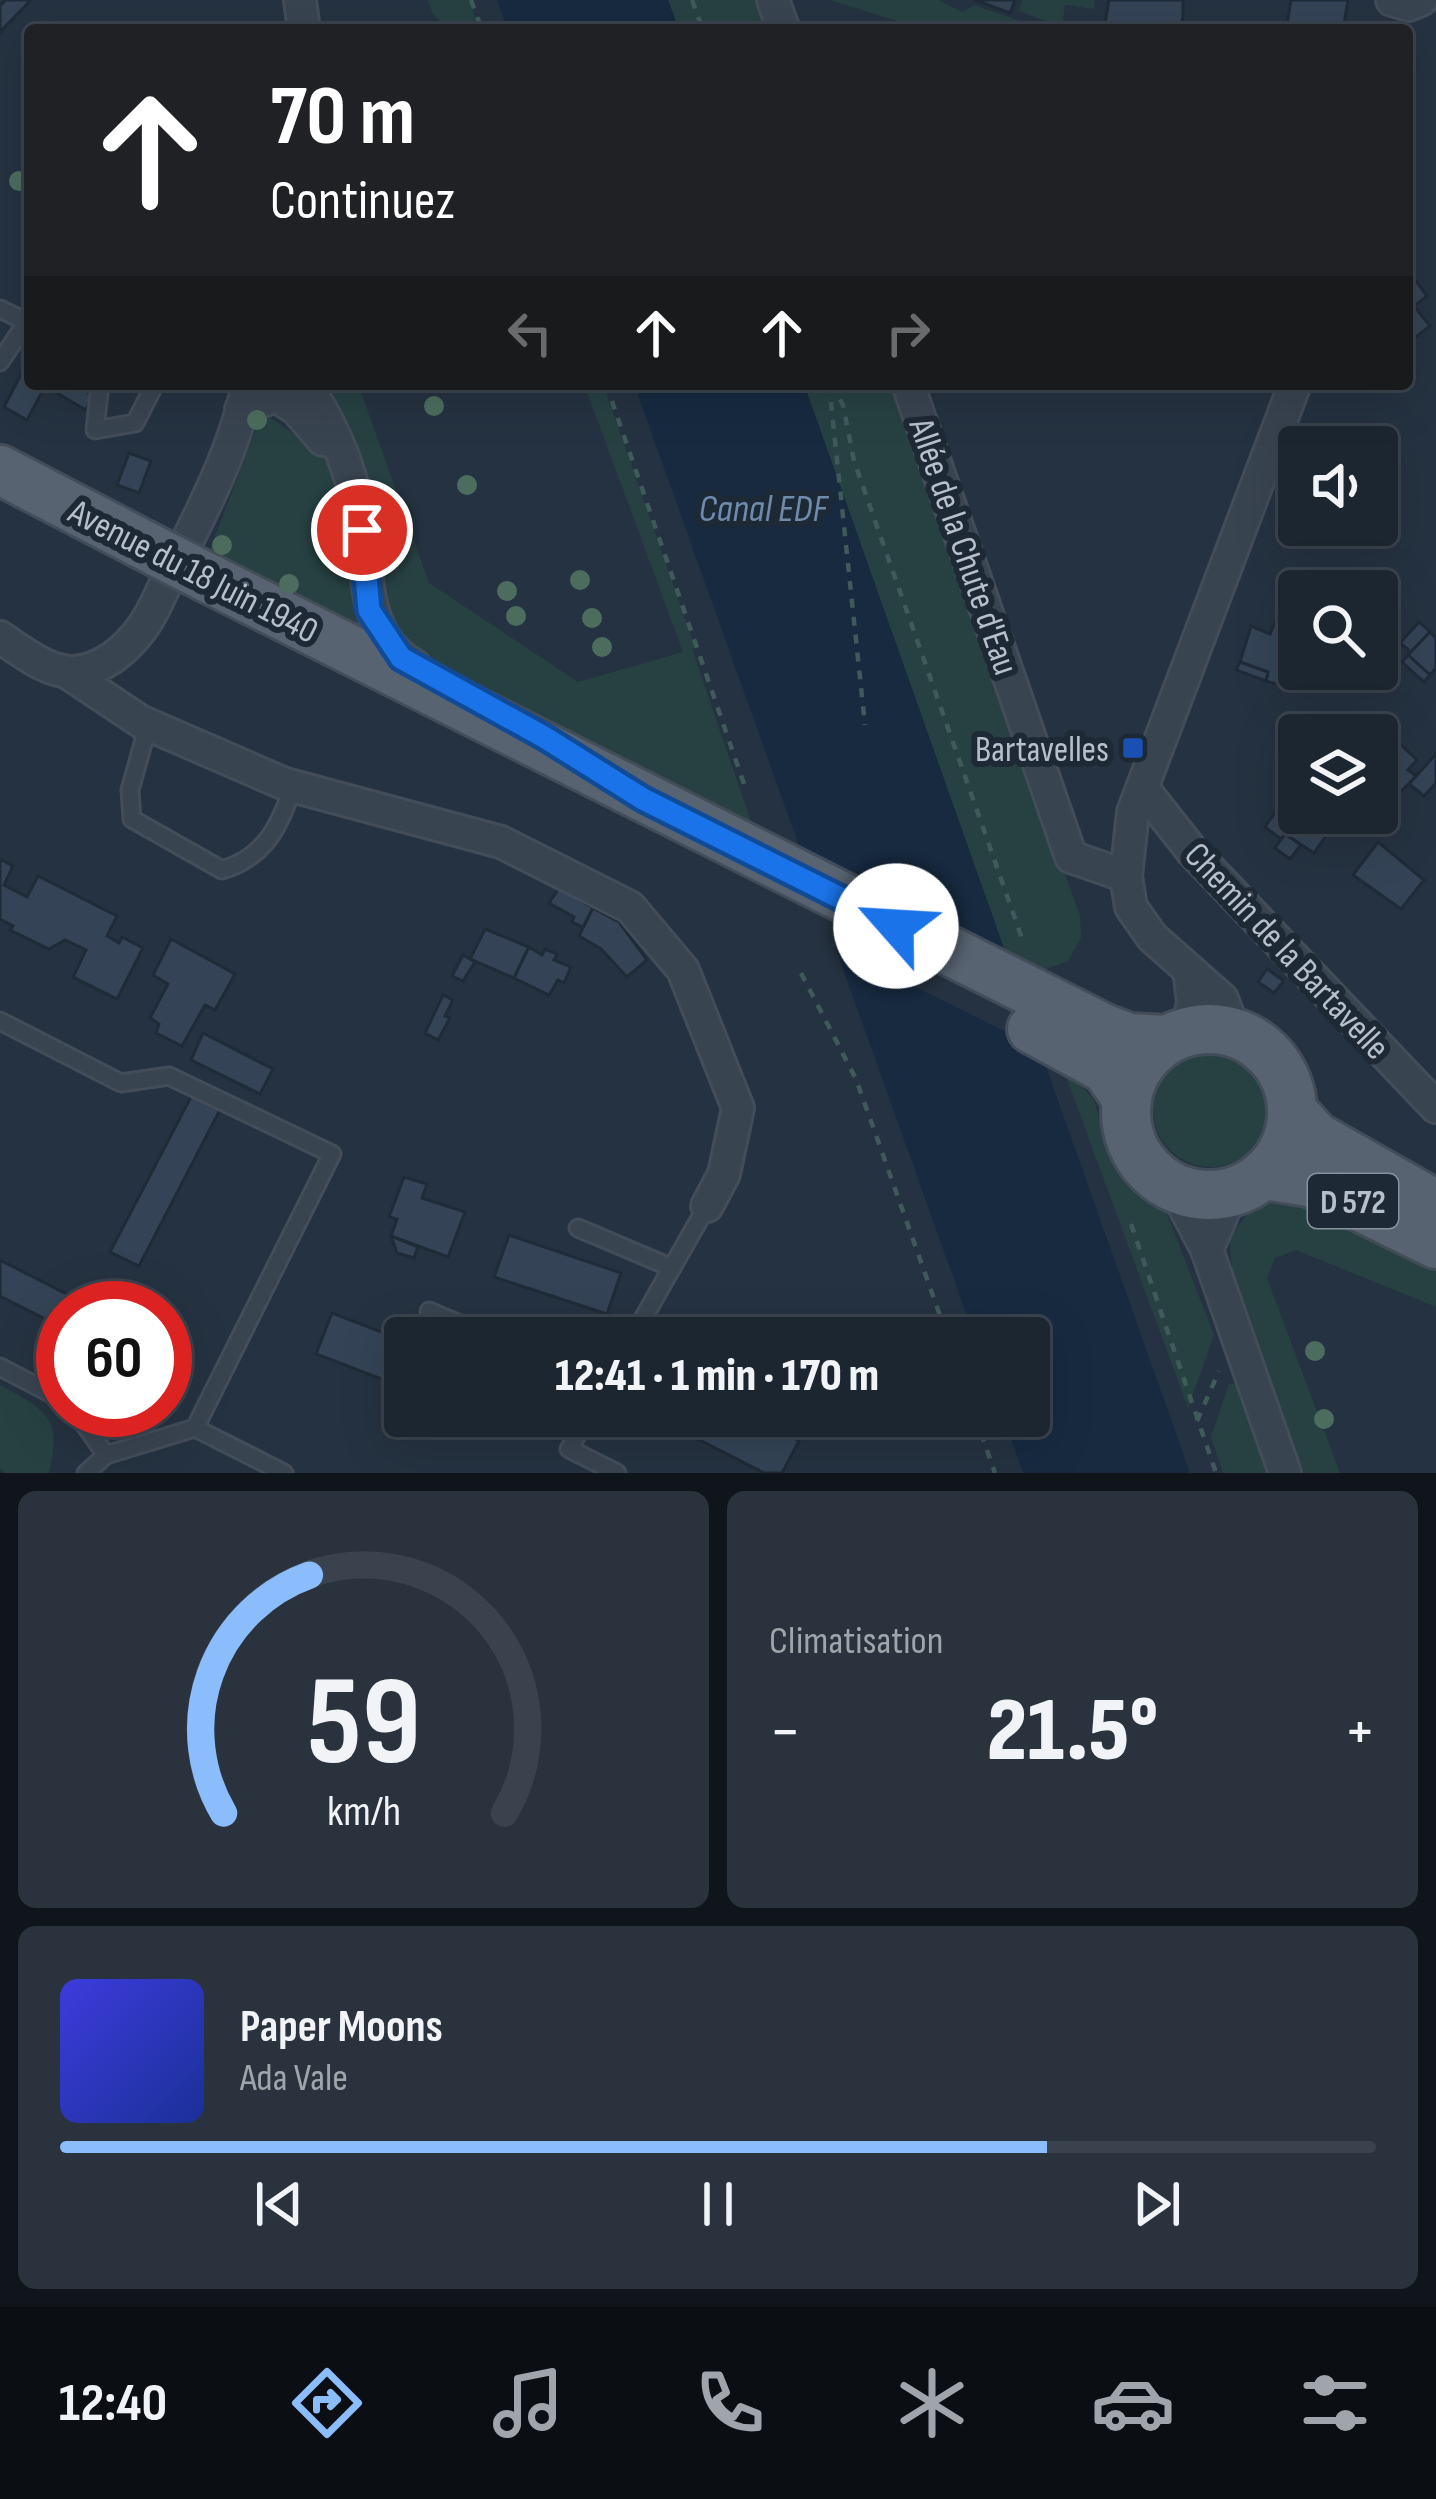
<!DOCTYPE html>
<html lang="fr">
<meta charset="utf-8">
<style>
body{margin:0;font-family:"Sofia Sans Condensed",sans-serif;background:#29323d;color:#f1f3f6;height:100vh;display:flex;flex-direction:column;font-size:45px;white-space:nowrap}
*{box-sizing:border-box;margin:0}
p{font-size:39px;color:#a0a5ab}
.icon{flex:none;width:66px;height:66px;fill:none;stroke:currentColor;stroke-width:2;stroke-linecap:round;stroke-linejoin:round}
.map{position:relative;height:1473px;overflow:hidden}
.sheet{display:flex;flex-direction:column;gap:18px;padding:18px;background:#0f151b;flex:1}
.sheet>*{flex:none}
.guide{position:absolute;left:24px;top:24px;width:1389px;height:366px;border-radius:12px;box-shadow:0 12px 48px #0002,0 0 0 3px #3a434d;background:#202124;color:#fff;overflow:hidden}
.controls{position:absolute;left:1278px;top:426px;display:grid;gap:24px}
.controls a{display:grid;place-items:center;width:120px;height:120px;border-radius:12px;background:#1c2631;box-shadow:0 12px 48px #0002,0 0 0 3px #3a434d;font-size:60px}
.speed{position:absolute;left:36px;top:1281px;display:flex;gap:24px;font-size:60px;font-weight:700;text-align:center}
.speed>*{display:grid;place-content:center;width:156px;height:156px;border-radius:50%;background:#1c2631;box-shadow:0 12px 48px #0002,0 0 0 3px #3a434d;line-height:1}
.speed .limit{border:18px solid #d22;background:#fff;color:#111}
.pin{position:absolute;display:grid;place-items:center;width:102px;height:102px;color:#fff;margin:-51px;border:6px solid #fff;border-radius:50%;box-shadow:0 3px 12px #0007}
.me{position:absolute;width:132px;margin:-66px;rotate:296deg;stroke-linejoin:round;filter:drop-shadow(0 0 9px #0008)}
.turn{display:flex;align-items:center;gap:42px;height:252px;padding:0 48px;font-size:54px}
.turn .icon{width:156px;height:156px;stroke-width:2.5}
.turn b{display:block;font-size:84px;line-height:102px}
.lanes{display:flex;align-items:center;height:114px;padding:0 48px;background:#0003;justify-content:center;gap:60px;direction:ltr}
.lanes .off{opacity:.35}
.big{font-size:90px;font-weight:800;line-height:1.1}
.sheet .widget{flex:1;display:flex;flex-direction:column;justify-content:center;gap:18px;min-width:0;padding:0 42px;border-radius:18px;background:#29323d}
.sheet .dial{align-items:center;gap:0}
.dial svg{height:312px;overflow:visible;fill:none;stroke:#3a434d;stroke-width:7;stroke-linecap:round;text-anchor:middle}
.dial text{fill:#f1f3f6;stroke:none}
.song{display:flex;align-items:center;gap:36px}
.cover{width:144px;height:144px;border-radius:18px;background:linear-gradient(135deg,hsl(240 70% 55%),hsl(230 70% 35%))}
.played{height:12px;border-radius:6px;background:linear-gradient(90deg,#8bbcfc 75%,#3a434d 75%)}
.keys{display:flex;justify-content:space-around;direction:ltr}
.heat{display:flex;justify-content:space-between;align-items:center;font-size:66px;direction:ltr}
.sheet .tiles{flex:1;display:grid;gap:18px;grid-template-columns:1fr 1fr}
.widget:last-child{grid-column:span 2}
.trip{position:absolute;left:384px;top:1317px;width:666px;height:120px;border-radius:12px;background:#1c2631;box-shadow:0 12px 48px #0002,0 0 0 3px #3a434d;font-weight:800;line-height:120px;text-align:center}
.tab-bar{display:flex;height:192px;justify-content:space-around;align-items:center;background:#0b0f14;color:#a0a5ab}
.tab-bar .icon{width:84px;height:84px}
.tab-bar .on{color:#8bbcfc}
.tab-bar b{font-size:54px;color:#f1f3f6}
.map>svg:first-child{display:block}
.green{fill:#274142}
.water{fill:#172a40}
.pier{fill:#253241}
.building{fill:#344456;stroke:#202b38;stroke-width:3}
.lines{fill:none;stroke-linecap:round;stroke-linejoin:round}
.service-casing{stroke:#434d5a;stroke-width:21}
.minor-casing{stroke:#434d5a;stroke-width:36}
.primary-casing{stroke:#434d5a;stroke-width:54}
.path{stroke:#40595a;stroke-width:4.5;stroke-dasharray:9 9;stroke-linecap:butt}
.service{stroke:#394451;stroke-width:15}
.minor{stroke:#394451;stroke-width:30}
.primary{stroke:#576371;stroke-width:48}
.primary-bridge-casing{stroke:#434d5a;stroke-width:54;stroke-linecap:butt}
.primary-bridge{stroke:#576371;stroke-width:48}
.tree{fill:#4c6d5e}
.route-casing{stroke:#114b97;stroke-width:30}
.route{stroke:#1a73e8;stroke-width:21}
.transit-dot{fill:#1a4fb4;stroke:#1e2936;stroke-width:4.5}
.labels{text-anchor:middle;stroke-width:12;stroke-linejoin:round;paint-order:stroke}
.shield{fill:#1e2936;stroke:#88929e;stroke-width:3}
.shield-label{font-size:33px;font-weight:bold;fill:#b6bfcb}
.street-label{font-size:36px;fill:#b6bfcb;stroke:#1e2936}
.poi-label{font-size:36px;fill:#b6bfcb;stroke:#1e2936;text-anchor:end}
.water-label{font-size:39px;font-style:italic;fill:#6e8bab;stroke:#1e2936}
</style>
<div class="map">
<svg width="1436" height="1473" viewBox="0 0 1436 1473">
<rect width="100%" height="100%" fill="#253241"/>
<g class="green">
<polygon points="428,0 469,0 480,30 471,26 449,30 432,13"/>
<polygon points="668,0 758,0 768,30 679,30"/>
<polygon points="830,0 938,0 963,12 974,5 1046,30 925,30"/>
<polygon points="1022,0 1095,0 1094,9 1065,5 1063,19 1069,30 1019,11"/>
<polygon points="309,384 358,384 429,583 578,682 683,652 584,384 603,384 695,647 692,649 759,845 411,649 400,638 381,600 369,483"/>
<polygon points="804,384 892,384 1080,916 1081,938 1068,961 1015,980"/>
<polygon points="268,416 329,458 349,520 354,601 364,637 208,555 257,427"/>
<circle cx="1211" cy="1109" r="58"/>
<polygon points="1061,1063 1094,1100 1113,1162 1136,1193 1166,1211 1214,1335 1188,1408"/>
<polygon points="1287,1195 1436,1258 1436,1307 1296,1250 1275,1258 1267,1278 1340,1473 1300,1473 1232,1272 1229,1236 1253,1208"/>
<polygon points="1229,1383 1238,1385 1269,1473 1223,1473 1211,1437"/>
<path d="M0,1385C45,1410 64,1417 49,1473H6L0,1469Z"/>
</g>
<g class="water">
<polygon points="497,0 668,0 679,30 508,30"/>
<polygon points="634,384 804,384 1190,1473 1023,1473 1003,1416 1029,1416 1029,1338 975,1338"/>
</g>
<polygon class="pier" points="801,869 1022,981 1047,1052 828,944"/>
<g class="building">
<polygon points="6,0 31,0 0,32 0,6"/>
<polygon points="975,0 1015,0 1010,13"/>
<polygon points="1109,0 1183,0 1183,18 1178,30 1104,30"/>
<polygon points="1291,0 1348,0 1343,30 1286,30"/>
<polygon points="1408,270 1427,296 1414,306 1430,326 1409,342"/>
<polygon points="30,357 30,384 80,384 92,397 86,410 45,386 27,420 4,407"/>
<polygon points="129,453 151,461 139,493 117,485"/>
<polygon points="1278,616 1298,624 1286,661 1302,669 1294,689 1266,681 1268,672 1240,662 1251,626 1270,634"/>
<polygon points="1419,622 1430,632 1411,652 1400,643"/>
<polygon points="1430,632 1436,638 1436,668 1430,675 1408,655"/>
<polygon points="1408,655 1430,675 1424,682 1402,662"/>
<polygon points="1240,662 1268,672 1266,681 1236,670"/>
<polygon points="1366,716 1394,746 1398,742 1417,760 1408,770 1416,776 1395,798 1388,792 1395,784 1377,768 1377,735 1349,735"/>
<polygon points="1436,754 1436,783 1424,796 1409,784"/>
<polygon points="1295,784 1299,787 1299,813 1325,813 1319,821 1331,829 1314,853 1285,834 1281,839 1265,827"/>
<polygon points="1285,834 1301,845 1290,859 1275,848"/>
<polygon points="1378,842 1424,880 1401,909 1353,875"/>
<polygon points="0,859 13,866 4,885 27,897 38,876 117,916 107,936 119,943 122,937 143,948 117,999 73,977 86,950 65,940 49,949 10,930 13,926 0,919"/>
<polygon points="559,888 593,908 583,927 572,922 574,917 549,903"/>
<polygon points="593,908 619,922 647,960 627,977 601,949 579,936"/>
<polygon points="485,929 529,947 514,978 470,959"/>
<polygon points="171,939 235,974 215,1010 205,1005 182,1046 156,1033 159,1024 150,1018 168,984 153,975"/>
<polygon points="529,947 542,955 545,949 557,954 554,960 571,967 564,983 558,980 549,995 514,978"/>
<polygon points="463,955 475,962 463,981 452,976"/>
<polygon points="1267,969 1284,981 1274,993 1258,982"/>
<polygon points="443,995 453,1000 445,1016 450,1018 438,1040 425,1033"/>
<polygon points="203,1033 273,1069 260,1094 191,1060"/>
<polygon points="193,1093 221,1108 139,1266 110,1252"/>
<polygon points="404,1177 427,1184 422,1198 465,1212 448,1257 391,1236 397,1219 389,1217"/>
<polygon points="509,1235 621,1273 607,1314 494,1277"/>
<polygon points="391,1236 418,1247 414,1258 397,1253"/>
<polygon points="0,1260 94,1308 63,1308 63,1328 0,1296"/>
<polygon points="332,1313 405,1341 405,1388 316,1354"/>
<polygon points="653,1416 751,1416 799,1441 782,1473 764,1473"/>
</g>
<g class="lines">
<defs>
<g id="service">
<polyline points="0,309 27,322"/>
<polyline points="0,362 30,317"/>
<polyline points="100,384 95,430 135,423 155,384"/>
<path d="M140,721L144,740L130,790L132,819L222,870C265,857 280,826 293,786"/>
<polyline points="0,1021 121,1083 169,1076 332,1154 195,1428 106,1455 74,1410"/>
<polyline points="578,1228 672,1268"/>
<polyline points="429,1311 492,1338"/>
<polyline points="641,1322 669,1338"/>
<polyline points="632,1338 707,1206"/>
<polyline points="0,1367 63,1400"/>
<polyline points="588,1416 569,1449 617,1473"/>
<polyline points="195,1428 284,1473"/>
<polyline points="86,1473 106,1455"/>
</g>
<g id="minor">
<polyline points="300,0 304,30"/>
<polyline points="773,0 784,30"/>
<polyline points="1392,0 1409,5 1421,0"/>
<path d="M305,384C324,412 340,444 350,477C355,495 360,514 362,533C369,583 364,637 415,666"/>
<polyline points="908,384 1071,857 1126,876"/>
<polyline points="241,409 276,396 296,409 323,440"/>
<path d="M0,637C21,651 48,673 74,672C102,670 126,650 142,628C154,612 162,590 172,571C202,512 235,449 248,384"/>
<polyline points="68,673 140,721 285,784 501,842 630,907 683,970 738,1108 724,1174 707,1206"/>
<polyline points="1144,790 1192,851 1436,1107"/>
<polyline points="1187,1031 1193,1002 1189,970"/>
<polyline points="1235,1033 1222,999 1152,937 1131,907 1126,876 1133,812 1295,384"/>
<polyline points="1174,1187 1207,1250 1285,1473"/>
<polyline points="1207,1250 1232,1191"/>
</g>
<g id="primary">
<polyline points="0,470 142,544"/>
<polyline points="208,578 1105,1029 1129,1038 1165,1040"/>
<polyline points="1032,1029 1106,1069 1127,1099"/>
<circle cx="1209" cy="1112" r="83"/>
<polyline points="1293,1112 1316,1137 1436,1205"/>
<polyline points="1264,1175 1310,1182 1436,1244"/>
</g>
</defs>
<use href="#service" class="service-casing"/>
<use href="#minor" class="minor-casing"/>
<use href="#primary" class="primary-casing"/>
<g class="path">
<polyline points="471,0 482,30"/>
<polyline points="692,0 703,30"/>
<polyline points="606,384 744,784"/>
<polyline points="829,384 865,725"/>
<polyline points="831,384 843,405 854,461 1024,944"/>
<polyline points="801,973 856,1079 948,1338"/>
<polyline points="1131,1224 1216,1473"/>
<polyline points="975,1416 995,1473"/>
<polyline points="1197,1421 1219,1371"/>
</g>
<use href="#service" class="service"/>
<use href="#minor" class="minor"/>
<use href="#primary" class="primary"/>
<defs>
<polyline id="primary-bridge" points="142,544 208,578"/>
</defs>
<use href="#primary-bridge" class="primary-bridge-casing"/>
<use href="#primary-bridge" class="primary-bridge"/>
</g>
<g class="tree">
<circle cx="19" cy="181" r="10"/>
<circle cx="434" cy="406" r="10"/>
<circle cx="257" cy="420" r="10"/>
<circle cx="467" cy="485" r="10"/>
<circle cx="222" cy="545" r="10"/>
<circle cx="580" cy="580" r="10"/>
<circle cx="289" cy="584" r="10"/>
<circle cx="507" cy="591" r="10"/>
<circle cx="516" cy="616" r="10"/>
<circle cx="592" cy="618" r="10"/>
<circle cx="602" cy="647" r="10"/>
<circle cx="1315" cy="1351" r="10"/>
<circle cx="1324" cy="1419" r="10"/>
</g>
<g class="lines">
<defs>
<polyline id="route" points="362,530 369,610 401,658 544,737 643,799 896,926"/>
</defs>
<use href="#route" class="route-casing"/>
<use href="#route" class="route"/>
</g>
<rect class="transit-dot" x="1121" y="736" width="24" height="24" rx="6"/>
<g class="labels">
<rect class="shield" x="1308" y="1174" width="90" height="54" rx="9"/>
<g class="shield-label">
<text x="1353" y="1213">D 572</text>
</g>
<g class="street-label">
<text transform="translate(965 546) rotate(71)" y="13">Allée de la Chute d'Eau</text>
<text transform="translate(194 570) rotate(27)" y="13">Avenue du 18 Juin 1940</text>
<text transform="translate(1288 950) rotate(47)" y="13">Chemin de la Bartavelle</text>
</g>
<g class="poi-label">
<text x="1109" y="761">Bartavelles</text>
</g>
<g class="water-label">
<text x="763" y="521">Canal EDF</text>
</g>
</g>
</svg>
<div class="controls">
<a><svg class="icon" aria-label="sound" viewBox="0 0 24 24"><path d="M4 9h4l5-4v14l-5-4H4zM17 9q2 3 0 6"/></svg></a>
<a><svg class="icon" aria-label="search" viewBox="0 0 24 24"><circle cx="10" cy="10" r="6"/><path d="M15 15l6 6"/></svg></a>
<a><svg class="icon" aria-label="layers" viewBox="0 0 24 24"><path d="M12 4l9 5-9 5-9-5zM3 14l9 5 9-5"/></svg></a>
</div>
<div class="speed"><div class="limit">60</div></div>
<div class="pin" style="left:362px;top:530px;background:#d93025"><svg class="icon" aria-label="arrive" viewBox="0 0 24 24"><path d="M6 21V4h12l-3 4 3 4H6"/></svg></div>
<svg class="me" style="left:896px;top:926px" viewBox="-20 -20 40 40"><circle r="19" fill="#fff"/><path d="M0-13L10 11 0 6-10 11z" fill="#1a73e8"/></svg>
<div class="trip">12:41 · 1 min · 170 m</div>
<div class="guide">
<div class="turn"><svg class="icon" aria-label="ahead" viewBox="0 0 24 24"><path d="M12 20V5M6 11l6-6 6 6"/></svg><div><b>70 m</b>Continuez</div></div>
<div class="lanes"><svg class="icon off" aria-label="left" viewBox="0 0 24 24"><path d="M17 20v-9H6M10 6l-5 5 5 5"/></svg><svg class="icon" aria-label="ahead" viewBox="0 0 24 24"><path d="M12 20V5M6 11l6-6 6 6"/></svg><svg class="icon" aria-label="ahead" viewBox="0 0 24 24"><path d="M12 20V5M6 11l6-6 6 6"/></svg><svg class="icon off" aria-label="right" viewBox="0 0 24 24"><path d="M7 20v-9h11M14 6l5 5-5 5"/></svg></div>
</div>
</div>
<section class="sheet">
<div class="tiles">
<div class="widget dial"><svg viewBox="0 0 100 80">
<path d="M14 69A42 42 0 1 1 86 69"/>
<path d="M14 69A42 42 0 0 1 36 8" stroke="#8bbcfc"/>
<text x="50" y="56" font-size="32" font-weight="700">59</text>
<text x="50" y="72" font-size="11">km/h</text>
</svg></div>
<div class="widget"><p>Climatisation</p>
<div class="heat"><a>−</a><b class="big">21.5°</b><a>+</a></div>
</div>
<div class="widget">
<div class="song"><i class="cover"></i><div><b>Paper Moons</b><p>Ada Vale</p></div></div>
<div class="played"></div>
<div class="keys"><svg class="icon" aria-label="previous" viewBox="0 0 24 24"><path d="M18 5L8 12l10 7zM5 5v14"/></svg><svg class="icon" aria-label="pause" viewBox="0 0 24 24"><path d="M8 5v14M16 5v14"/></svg><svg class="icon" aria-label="next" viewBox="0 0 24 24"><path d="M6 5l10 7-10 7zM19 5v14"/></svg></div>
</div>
</div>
</section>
<nav class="tab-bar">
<b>12:40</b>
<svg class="icon on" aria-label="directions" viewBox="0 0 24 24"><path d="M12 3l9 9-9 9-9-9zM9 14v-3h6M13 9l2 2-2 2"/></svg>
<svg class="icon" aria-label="music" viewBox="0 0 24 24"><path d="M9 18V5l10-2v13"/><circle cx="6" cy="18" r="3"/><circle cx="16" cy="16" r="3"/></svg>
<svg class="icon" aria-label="phone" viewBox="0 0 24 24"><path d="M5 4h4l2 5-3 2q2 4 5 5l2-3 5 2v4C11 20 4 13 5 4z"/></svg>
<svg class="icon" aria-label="climate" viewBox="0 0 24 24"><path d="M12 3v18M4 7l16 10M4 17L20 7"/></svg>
<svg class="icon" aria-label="car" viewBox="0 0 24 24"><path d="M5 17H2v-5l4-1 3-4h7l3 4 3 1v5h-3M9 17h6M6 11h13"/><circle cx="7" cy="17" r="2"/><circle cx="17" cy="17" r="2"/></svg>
<svg class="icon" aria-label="filters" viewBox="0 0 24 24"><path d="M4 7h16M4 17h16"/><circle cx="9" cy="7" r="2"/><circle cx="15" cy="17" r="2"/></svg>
</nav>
